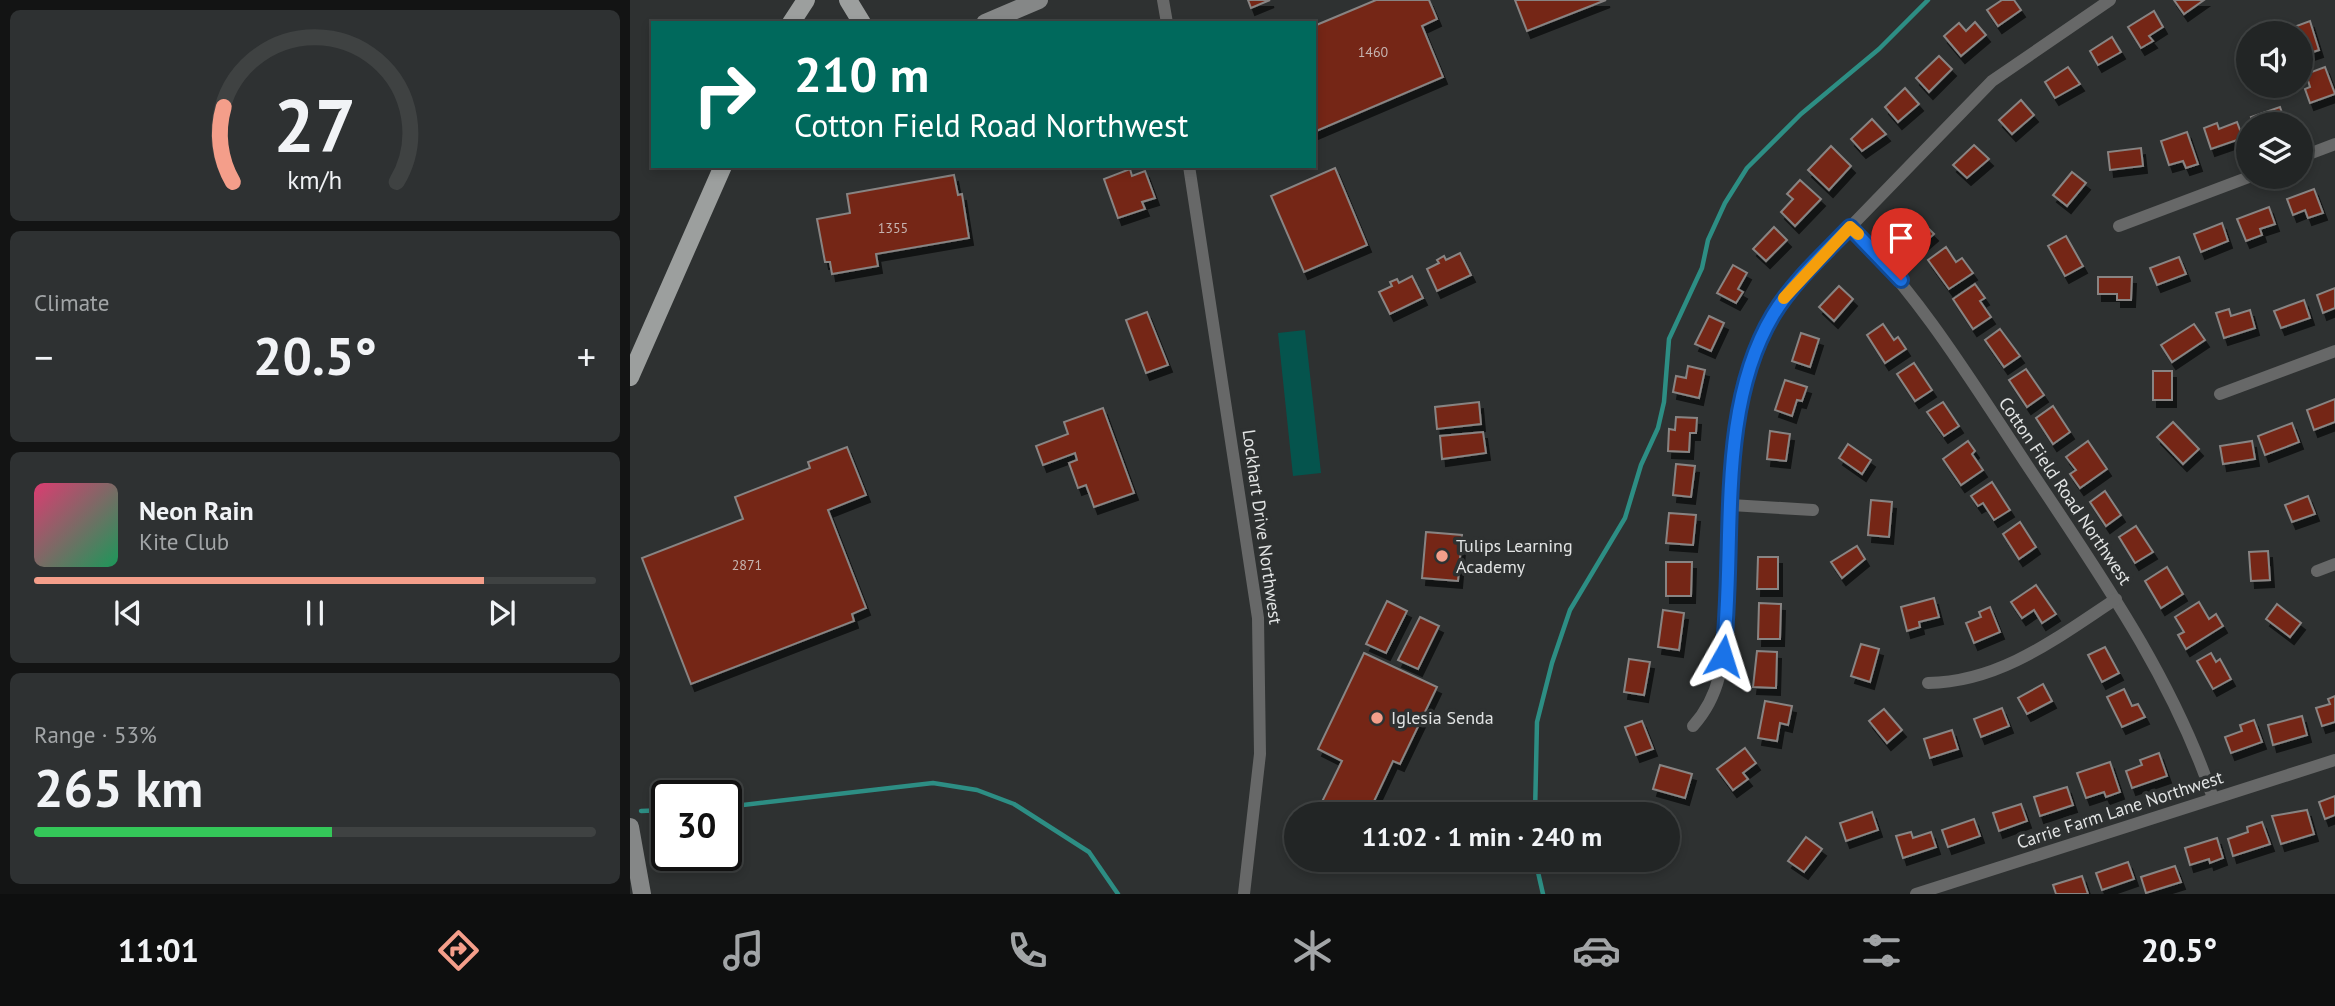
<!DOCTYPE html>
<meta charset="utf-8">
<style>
body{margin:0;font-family:"PT Sans",sans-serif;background:#2e3132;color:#f1f3f6;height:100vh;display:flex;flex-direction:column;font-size:26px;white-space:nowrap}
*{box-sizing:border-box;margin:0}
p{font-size:23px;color:#a2a5a7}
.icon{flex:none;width:38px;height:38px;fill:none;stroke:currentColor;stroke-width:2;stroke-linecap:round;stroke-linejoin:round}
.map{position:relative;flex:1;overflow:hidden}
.panel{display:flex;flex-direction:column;gap:10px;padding:10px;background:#131414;width:630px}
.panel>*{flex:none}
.hud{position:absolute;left:21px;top:21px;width:665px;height:147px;border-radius:0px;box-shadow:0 4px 10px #0003,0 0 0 2px #3f4242;background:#00695c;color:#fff;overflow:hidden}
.tools{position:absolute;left:1606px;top:21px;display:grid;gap:14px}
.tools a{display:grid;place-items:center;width:77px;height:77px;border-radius:50%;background:#222525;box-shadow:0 4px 10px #0003,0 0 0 2px #3f4242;font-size:35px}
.speed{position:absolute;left:21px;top:780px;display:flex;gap:14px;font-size:35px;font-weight:700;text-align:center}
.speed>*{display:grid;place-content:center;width:91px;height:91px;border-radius:50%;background:#222525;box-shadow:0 4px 10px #0003,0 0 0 2px #3f4242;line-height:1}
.speed .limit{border:4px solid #111;border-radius:10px;background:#fff;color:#111}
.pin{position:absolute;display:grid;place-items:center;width:60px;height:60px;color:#fff;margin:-72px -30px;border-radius:50% 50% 50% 0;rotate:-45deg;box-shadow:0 0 7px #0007}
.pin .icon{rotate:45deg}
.me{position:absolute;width:77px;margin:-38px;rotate:6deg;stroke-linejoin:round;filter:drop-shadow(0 0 5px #0008)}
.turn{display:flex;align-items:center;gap:24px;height:147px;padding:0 28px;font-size:32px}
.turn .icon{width:91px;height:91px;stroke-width:2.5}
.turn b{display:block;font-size:49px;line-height:60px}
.big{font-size:52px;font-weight:700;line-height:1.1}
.panel .tile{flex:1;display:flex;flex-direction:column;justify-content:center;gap:10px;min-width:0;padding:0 24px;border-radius:10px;background:#2e3132}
.panel .dial{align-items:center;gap:0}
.dial svg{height:182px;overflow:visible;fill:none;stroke:#3f4242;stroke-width:7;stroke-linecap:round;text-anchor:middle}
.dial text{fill:#f1f3f6;stroke:none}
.song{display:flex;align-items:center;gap:21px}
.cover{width:84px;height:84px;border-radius:10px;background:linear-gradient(135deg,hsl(340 70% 55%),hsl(150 70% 35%))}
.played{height:7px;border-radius:4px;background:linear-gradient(90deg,#f49e8a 80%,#3f4242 80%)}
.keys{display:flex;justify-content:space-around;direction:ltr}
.heat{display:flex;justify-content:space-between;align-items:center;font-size:38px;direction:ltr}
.charge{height:10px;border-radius:5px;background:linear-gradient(90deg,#34c759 53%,#3f4242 0)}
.trip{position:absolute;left:654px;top:802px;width:396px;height:70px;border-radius:35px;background:#222525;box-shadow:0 4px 10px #0003,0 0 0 2px #3f4242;font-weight:700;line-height:70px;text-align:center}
.dock{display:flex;height:112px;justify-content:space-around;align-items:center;background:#0e0f0f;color:#a2a5a7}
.dock .icon{width:49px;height:49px}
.dock .on{color:#f49e8a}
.dock b{font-size:32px;color:#f1f3f6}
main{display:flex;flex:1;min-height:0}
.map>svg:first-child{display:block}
.pitch{fill:#05544d}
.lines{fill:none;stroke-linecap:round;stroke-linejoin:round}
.stream{stroke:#2d8e84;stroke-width:4.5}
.building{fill:#752817;stroke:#888483;stroke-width:2;filter:url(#shadow)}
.street{stroke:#676868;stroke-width:12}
.secondary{stroke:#858787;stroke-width:18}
.primary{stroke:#9c9f9e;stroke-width:18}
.route-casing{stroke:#114b97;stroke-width:18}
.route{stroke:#1a73e8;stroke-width:12}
.slow{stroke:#f59e0b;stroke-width:12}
.poi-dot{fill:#f49e8a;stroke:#2e3131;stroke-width:2.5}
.labels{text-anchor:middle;stroke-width:7;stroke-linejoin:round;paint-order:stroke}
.number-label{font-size:14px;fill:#c6b4b0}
.street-label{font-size:18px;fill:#e1e3e3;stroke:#2e3131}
.poi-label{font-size:18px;fill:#e1e3e3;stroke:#2e3131;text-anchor:start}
</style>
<main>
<section class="panel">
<div class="tile dial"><svg viewBox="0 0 100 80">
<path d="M14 69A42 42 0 1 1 86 69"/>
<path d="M14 69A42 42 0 0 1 10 36" stroke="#f49e8a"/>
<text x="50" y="56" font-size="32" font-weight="700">27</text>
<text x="50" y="72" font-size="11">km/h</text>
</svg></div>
<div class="tile"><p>Climate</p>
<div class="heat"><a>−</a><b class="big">20.5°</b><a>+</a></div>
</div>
<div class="tile">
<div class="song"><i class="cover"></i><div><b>Neon Rain</b><p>Kite Club</p></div></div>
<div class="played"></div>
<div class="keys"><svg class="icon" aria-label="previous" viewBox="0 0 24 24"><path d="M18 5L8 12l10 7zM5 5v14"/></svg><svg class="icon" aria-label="pause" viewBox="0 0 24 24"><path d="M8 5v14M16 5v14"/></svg><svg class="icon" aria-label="next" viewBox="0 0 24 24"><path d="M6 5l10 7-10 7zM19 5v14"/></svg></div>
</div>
<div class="tile"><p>Range · 53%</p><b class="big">265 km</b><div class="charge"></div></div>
</section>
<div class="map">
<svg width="1705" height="894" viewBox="0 0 1705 894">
<defs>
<filter id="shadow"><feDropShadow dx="4" dy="7" stdDeviation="0" flood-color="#0009"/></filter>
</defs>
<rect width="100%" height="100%" fill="#2e3131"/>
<polygon class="pitch" points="675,330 691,473 663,476 648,333"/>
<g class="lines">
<g class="stream">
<polyline points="96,807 303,783 347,790 384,804 459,852 488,894"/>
<polyline points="11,811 37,810"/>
<polyline points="905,814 907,722 922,663 940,610 995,518 1011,465 1028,428 1034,402 1039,339 1072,268 1078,240 1095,203 1117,168 1171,114 1249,49 1298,0"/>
<polyline points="905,859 913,894"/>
</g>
</g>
<g class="building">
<polygon points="618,0 640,0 621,8"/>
<polygon points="746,0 799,0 807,19 792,26 813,77 684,132 684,26"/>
<polygon points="885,0 976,0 897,31"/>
<polygon points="1372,0 1384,0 1391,10 1368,26 1357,10"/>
<polygon points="1544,0 1574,0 1554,14"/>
<polygon points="1524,11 1533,27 1519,36 1523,41 1511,48 1498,27"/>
<polygon points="1680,21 1689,50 1671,56 1671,33 1663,33 1661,28"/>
<polygon points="1345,22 1356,35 1331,56 1314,36 1329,23 1336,31"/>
<polygon points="1482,37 1491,52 1468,65 1460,51"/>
<polygon points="1309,56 1322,69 1299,92 1286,78"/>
<polygon points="1438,67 1450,84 1425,98 1415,82"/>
<polygon points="1695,67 1705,94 1680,103 1675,89 1680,87 1676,74"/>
<polygon points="1275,88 1289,104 1268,122 1255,107"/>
<polygon points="1391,100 1404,115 1382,134 1369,120"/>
<polygon points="1650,107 1655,122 1624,124 1621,117"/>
<polygon points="1242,119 1256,134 1232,151 1221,139"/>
<polygon points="1607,122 1613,138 1581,149 1574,128 1587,123 1589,129"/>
<polygon points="1557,132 1568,164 1556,168 1553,161 1539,165 1531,141"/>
<polygon points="1344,145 1359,159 1337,178 1323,165"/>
<polygon points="1201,146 1221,166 1199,190 1178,170"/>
<polygon points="1511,148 1513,166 1480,170 1478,152"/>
<polygon points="705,168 737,245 674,272 641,196"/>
<polygon points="500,169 502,176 515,171 525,198 512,202 515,209 488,218 474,179"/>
<polygon points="1442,172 1456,183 1437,206 1423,195"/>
<polygon points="324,175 328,195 332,194 339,238 246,254 248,266 202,274 200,262 195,262 187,219 220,213 217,194"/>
<polygon points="1170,180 1191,199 1165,226 1151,212 1163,199 1157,194"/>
<polygon points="1684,189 1693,213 1678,218 1675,210 1663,215 1657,199"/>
<polygon points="1639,207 1645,224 1630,229 1632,235 1616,241 1607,219"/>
<polygon points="1281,211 1304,234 1288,248 1266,226"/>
<polygon points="1592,223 1598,241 1571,252 1564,234"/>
<polygon points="1144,227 1157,240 1136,261 1123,249"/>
<polygon points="1436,236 1453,266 1435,276 1418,246"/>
<polygon points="1316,247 1326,262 1332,258 1343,273 1319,289 1298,260"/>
<polygon points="830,253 841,275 807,291 797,269 809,263 807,260 814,256 816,260"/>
<polygon points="1549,257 1556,274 1527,285 1520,268"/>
<polygon points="1103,265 1117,273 1108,289 1113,292 1106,303 1087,293"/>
<polygon points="782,276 793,298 760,314 749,292 762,286 760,282 767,279 769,283"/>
<polygon points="1468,277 1502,277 1501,300 1487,300 1487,294 1468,294"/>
<polygon points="1345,284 1355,298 1350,301 1361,317 1343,329 1323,299"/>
<polygon points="1209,286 1223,299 1204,321 1189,307"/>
<polygon points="1705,288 1705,308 1693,313 1687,295"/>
<polygon points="1674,300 1680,318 1651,328 1644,311"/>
<polygon points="1599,309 1601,316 1620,310 1625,328 1594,338 1586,313"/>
<polygon points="517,312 538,365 516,373 496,320"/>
<polygon points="1079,316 1094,323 1081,351 1065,344"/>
<polygon points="1253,324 1264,340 1268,337 1276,349 1255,363 1237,335"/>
<polygon points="1564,324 1575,340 1542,362 1531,345"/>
<polygon points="1370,329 1390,356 1374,367 1355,340"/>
<polygon points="1171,333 1189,339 1180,367 1162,361"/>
<polygon points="1284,363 1302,390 1285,401 1267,374"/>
<polygon points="1058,366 1075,370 1069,398 1043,392 1046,376 1056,378"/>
<polygon points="1396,369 1414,395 1397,407 1379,380"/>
<rect x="1523" y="371" width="19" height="29"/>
<polygon points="1155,380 1177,387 1172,401 1167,400 1162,416 1145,410"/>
<polygon points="1705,399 1705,422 1684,430 1677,410"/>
<polygon points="849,402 851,424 807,429 805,407"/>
<polygon points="1313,402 1329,426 1314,436 1297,412"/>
<polygon points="1423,406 1440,432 1423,444 1406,418"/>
<polygon points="473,408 504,493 464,507 456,485 448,488 439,463 447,460 445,453 413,465 406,446 438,434 434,422"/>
<polygon points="1046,417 1067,418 1066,433 1060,433 1059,452 1038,451 1039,429 1045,430"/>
<polygon points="1543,422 1569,449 1553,464 1527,437"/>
<polygon points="1662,423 1669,442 1635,455 1628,436"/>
<polygon points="1140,431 1160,434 1156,461 1137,459"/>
<polygon points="853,432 856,453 812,459 810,436"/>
<polygon points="1338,441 1345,451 1342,454 1353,470 1331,485 1313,459"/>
<polygon points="1458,441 1477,469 1450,488 1440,474 1446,470 1436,457"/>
<polygon points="1622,441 1625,459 1593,464 1590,446"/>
<polygon points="1218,444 1241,460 1232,474 1209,458"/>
<polygon points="217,447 236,495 198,510 236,608 222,614 224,621 61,684 12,558 113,519 105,497 180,468 178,462"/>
<polygon points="1046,464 1065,466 1061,497 1043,495"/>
<polygon points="1362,482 1380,510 1364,520 1353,503 1348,506 1341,496"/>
<polygon points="1475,491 1491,515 1476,526 1460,502"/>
<polygon points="1678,496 1685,514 1662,522 1655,505"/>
<polygon points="1241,500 1262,502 1259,537 1238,535"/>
<polygon points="1039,513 1066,515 1063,545 1036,543"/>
<polygon points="1390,522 1406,547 1389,559 1373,534"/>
<polygon points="1506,526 1523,552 1505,563 1489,537"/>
<polygon points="796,532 832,535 828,581 792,578"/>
<polygon points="1227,546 1235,559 1212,578 1201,562"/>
<polygon points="1638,551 1640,580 1621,581 1619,552"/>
<polygon points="1128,557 1148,557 1148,589 1127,589"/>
<polygon points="1036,562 1062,562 1061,596 1036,596"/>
<polygon points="1537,567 1553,594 1531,608 1515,581"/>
<polygon points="1406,585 1426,614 1412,623 1404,610 1392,618 1381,602"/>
<polygon points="1304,598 1309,617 1289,622 1290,627 1277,631 1271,607"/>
<polygon points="757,601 777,611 756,653 736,644"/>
<polygon points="1569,602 1579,619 1586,614 1593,626 1556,649 1548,635 1554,632 1545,617"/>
<polygon points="1129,603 1151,604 1150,639 1128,639"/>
<polygon points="1647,604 1671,623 1660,637 1636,619"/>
<polygon points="1360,607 1370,632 1344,643 1336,623 1351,617 1349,612"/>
<polygon points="1033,610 1054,613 1049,650 1028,647"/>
<polygon points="790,617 809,626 788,669 768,660"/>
<polygon points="1231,644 1249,649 1240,682 1221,676"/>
<polygon points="1475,647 1489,673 1472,682 1458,655"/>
<polygon points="1127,651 1147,652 1146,688 1123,687"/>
<polygon points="734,653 807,687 770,764 763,761 738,814 686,814 712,761 688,749"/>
<polygon points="1581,653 1586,662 1590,659 1601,679 1583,689 1567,661"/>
<polygon points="999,659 1020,662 1014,695 994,692"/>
<polygon points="1413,684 1422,701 1397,714 1388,698"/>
<polygon points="1494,689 1502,706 1508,704 1515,717 1492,727 1477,697"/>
<polygon points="1705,696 1705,722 1692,726 1686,708 1700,704 1698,699"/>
<polygon points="1135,701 1162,706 1158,725 1150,723 1147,741 1128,738"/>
<polygon points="1372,708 1379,726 1351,737 1344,719"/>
<polygon points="1254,709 1272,730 1257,743 1239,721"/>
<polygon points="1672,716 1677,735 1643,745 1638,725"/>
<polygon points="1624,720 1632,742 1601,753 1595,737 1612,731 1610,725"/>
<polygon points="1012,721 1023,749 1006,755 995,727"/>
<polygon points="1322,730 1328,749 1300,758 1294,739"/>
<polygon points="1115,748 1126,763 1113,773 1118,779 1103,790 1087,769"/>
<polygon points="1529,753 1537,776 1502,788 1496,771 1512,765 1510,760"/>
<polygon points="1480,762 1490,792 1476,797 1474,792 1456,798 1447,773"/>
<polygon points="1030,765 1062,774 1055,798 1023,789"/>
<polygon points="1437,787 1443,805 1410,816 1404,797"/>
<polygon points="1705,796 1705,815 1695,819 1689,802"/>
<polygon points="1391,804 1397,821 1369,831 1363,813"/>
<polygon points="1677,810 1684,834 1651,844 1642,816"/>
<polygon points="1242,812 1248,830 1216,841 1210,823"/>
<polygon points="1344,819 1350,836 1318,847 1312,830"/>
<polygon points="1632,822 1640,844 1603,856 1598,839 1618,832 1617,827"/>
<polygon points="1281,832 1283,838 1301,832 1306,847 1273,858 1266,836"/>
<polygon points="1176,837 1192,849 1174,872 1158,861"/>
<polygon points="1587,838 1593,858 1580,863 1579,859 1560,865 1555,848"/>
<polygon points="1498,862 1504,879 1472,890 1466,873"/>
<polygon points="1545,866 1551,882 1516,893 1511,877"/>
<polygon points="1452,876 1458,894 1426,894 1423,885"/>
</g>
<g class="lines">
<g class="street">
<polyline points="533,0 537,23"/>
<polyline points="1671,157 1705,144"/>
<polyline points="559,166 628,618 630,754 614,894"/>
<polyline points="1489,226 1619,177"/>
<path d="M1220,227C1291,297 1342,382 1397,465C1468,572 1542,676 1583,798"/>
<polyline points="1590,394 1705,351"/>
<polyline points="1101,505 1183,510"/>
<polyline points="1687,571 1705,564"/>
<path d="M1298,683C1371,682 1428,637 1486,599"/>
<path d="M1063,726C1093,693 1094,654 1097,612C1106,502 1088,377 1164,285L1362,81L1480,0"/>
<polyline points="1286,894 1705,760"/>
</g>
<g class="secondary">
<polyline points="355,23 409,0"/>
<polyline points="0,827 12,894"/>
</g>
<g class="primary">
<polyline points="218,0 232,23"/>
<polyline points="161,23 176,0"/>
<polyline points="0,377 93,166"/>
</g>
</g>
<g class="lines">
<defs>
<path id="route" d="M1093,656C1106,547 1085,412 1143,315C1163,282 1193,255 1220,227L1271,280"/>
</defs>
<use href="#route" class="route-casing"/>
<use href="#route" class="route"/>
<polyline class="slow" points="1154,298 1220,227 1228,234"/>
</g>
<g class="poi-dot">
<circle cx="812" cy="556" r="7"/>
<circle cx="747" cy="718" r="7"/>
</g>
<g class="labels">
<g class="number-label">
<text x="743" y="57">1460</text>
<text x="263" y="233">1355</text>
<text x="117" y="570">2871</text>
</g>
<g class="street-label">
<text transform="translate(1435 491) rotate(56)" y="6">Cotton Field Road Northwest</text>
<text transform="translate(632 527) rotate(82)" y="6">Lockhart Drive Northwest</text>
<text transform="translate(1490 810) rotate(-18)" y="6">Carrie Farm Lane Northwest</text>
</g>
<g class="poi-label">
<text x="826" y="552">Tulips Learning<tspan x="826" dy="21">Academy</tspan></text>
<text x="761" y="724">Iglesia Senda</text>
</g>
</g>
</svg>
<div class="tools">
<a><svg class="icon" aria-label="sound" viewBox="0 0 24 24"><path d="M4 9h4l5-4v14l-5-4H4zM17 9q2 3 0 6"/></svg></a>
<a><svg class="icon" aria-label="layers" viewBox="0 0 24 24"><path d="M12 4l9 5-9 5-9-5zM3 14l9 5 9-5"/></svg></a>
</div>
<div class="speed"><div class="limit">30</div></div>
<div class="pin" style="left:1271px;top:280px;background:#d93025"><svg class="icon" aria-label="arrive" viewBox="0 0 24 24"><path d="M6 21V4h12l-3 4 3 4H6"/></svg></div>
<svg class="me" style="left:1093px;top:656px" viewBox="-20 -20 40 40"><path d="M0-17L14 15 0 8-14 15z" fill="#1a73e8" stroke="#fff" stroke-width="4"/></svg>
<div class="trip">11:02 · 1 min · 240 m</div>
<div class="hud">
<div class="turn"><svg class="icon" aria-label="right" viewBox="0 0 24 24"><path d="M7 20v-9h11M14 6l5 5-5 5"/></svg><div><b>210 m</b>Cotton Field Road Northwest</div></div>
</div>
</div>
</main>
<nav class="dock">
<b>11:01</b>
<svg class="icon on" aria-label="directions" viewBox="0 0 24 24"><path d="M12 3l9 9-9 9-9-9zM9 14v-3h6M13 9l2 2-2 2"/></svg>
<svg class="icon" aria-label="music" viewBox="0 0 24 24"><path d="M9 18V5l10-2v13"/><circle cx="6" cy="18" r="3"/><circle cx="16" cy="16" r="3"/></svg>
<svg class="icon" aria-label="phone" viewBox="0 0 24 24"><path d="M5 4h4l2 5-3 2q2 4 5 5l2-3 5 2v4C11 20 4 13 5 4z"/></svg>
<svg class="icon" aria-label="climate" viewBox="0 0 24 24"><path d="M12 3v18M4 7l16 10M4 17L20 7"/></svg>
<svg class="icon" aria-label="car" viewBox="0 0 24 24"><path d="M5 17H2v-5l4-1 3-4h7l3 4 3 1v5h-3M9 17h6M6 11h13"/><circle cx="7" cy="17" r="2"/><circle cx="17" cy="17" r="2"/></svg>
<svg class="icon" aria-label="filters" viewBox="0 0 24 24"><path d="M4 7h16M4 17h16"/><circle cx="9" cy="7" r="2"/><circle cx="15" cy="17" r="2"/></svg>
<b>20.5°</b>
</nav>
